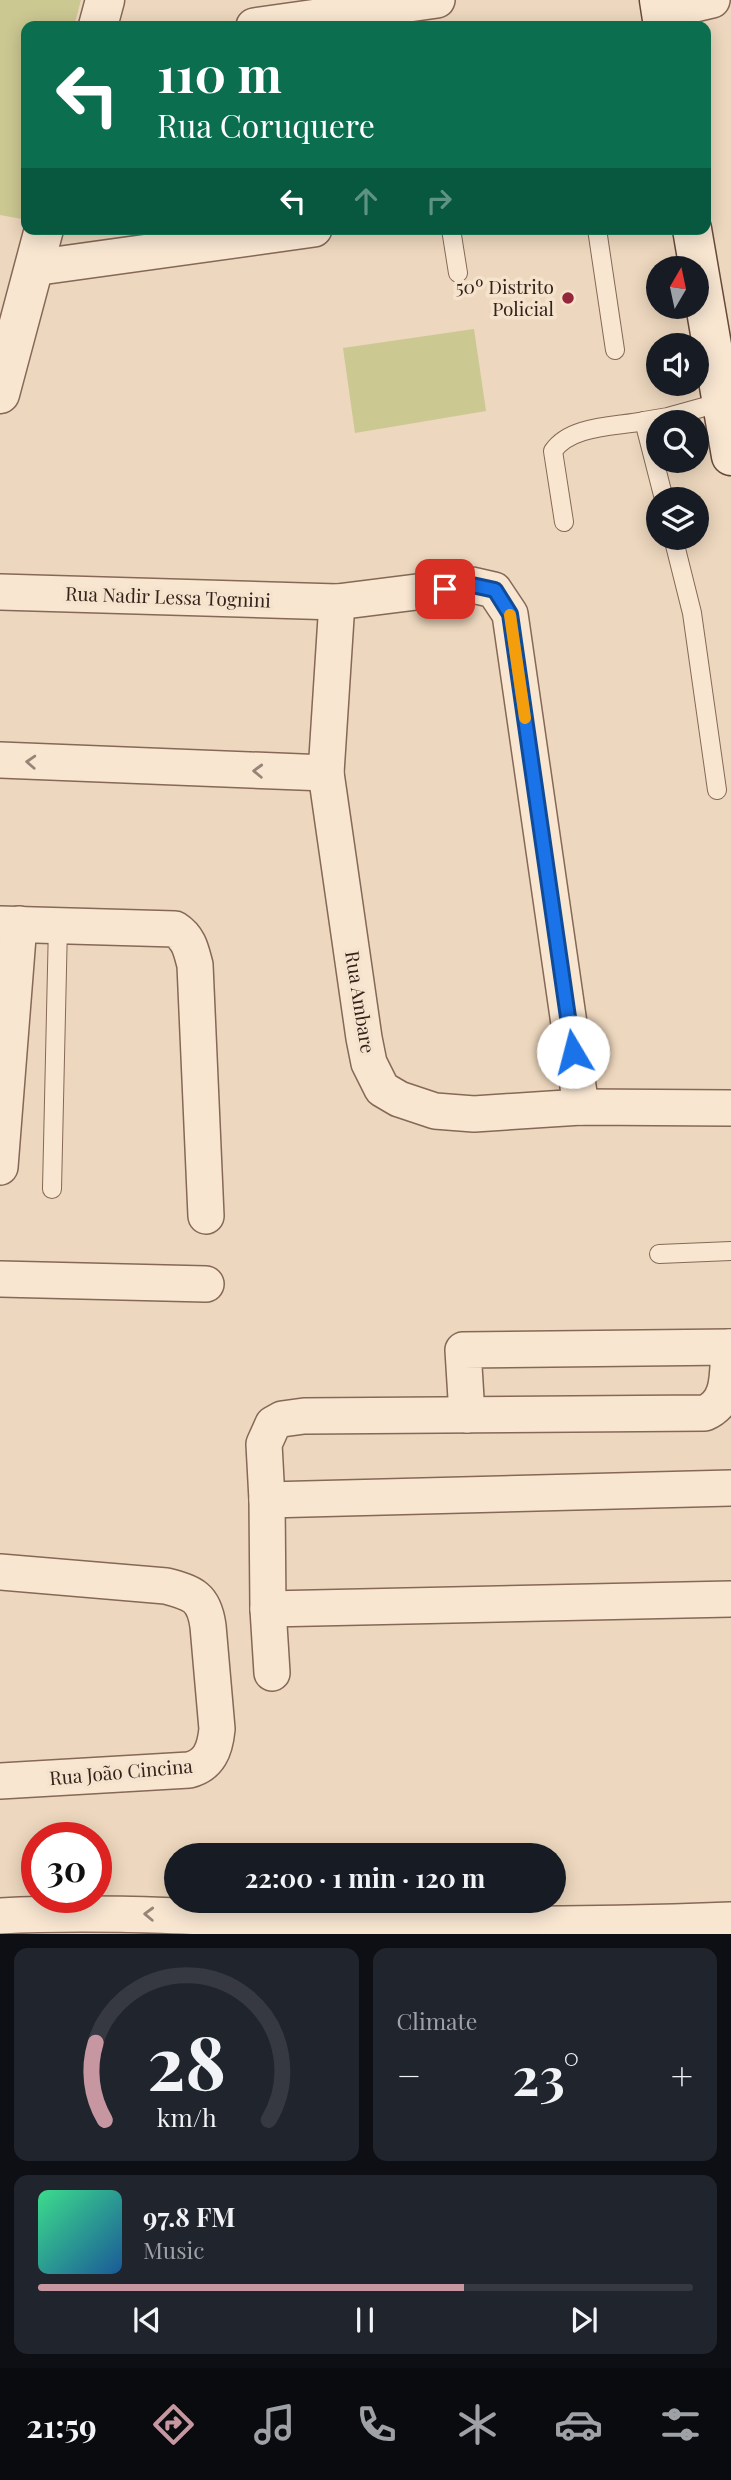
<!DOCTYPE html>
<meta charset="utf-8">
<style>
body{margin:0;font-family:"Playfair Display",serif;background:#20242c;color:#f1f3f6;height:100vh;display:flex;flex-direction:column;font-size:26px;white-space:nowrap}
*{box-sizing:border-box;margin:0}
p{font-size:23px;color:#9ea1a6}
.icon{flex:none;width:38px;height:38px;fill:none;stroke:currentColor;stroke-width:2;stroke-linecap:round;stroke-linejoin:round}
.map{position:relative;height:1934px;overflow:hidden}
.details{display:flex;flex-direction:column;gap:14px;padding:14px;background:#0d0f14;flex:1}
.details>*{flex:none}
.top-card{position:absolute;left:21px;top:21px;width:690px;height:214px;border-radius:14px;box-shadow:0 4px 18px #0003;background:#0b6e4f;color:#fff;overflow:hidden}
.needle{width:46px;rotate:9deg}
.fabs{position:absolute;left:646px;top:256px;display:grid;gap:14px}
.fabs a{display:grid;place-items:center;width:63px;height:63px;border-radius:50%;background:#171b24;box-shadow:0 4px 18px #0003;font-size:35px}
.speed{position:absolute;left:21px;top:1822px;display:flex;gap:14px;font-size:35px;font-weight:700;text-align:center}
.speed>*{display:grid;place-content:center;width:91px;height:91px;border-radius:50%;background:#171b24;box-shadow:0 4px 18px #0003;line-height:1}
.speed .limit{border:10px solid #d22;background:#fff;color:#111}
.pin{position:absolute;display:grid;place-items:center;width:60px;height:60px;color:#fff;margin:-30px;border-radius:14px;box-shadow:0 4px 10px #0006}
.me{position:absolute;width:77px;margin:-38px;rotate:352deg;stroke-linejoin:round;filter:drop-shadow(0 0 5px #0008)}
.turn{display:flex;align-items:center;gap:24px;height:147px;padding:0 21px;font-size:32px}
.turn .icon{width:91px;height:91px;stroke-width:2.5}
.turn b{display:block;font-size:49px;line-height:60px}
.lanes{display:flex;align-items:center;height:66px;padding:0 21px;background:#0003;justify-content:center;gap:35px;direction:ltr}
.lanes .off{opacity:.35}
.big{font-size:52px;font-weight:700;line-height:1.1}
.details .widget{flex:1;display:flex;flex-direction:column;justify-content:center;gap:10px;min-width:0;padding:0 24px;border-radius:14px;background:#20242c}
.details .dial{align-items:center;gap:0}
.dial svg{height:182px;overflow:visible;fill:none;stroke:#363941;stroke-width:7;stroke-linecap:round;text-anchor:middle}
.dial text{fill:#f1f3f6;stroke:none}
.song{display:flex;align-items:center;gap:21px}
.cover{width:84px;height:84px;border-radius:10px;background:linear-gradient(135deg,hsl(150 70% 55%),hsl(210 70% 35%))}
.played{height:7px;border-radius:4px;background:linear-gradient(90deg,#c797a1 65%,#363941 65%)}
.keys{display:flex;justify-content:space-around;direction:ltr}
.heat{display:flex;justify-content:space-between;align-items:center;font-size:38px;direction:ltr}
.details .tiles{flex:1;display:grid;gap:14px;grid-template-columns:1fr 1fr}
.widget:last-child{grid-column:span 2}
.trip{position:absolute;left:164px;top:1843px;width:402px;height:70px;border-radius:35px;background:#171b24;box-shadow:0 4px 18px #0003;font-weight:700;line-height:70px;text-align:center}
.menu{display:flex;height:112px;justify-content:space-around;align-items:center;background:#090b0e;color:#9ea1a6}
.menu .icon{width:49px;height:49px}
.menu .selected{color:#c797a1}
.menu b{font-size:32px;color:#f1f3f6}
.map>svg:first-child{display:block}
.green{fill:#cbc892}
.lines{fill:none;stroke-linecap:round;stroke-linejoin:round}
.service-casing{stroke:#856857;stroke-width:20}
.minor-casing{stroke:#856857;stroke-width:38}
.tertiary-casing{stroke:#856857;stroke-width:41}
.secondary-casing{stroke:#67493a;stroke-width:41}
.service{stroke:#f8e6d1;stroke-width:18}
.minor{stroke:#f8e6d1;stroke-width:35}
.tertiary{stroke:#f8e6d1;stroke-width:38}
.secondary{stroke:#f8e6d1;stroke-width:38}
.oneway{stroke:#968476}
.route-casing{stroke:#114b97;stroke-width:18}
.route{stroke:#1a73e8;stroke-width:12}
.slow{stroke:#f59e0b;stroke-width:12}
.poi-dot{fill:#94273a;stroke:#f5e3cd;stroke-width:2.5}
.labels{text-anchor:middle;stroke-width:7;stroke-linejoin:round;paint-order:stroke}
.poi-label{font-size:19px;fill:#34231b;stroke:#f5e3cd;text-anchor:end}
.street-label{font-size:19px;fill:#34231b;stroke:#f5e3cd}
</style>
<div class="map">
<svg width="731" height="1934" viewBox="0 0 731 1934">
<rect width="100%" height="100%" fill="#edd7be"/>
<g class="green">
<polygon points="0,0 81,0 74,26 26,26 26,202 22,219 0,215"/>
<polygon points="474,329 486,411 355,433 343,348"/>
</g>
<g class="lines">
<defs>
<g id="service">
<polyline points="451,229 458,273"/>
<polyline points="597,229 615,350"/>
<polyline points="664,499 644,421 668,417 722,402"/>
<path d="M564,522L553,451C571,425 615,427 644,421"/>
<polyline points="673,537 692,613 717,790"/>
<polyline points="52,1189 58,925"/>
<polyline points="659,1254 731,1251"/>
</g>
<g id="minor">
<polyline points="661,12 712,0"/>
<polyline points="254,26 437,0"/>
<polyline points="33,268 314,229"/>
<polyline points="0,592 337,602 472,585 494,590 510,614 581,1107"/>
<polyline points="337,602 326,773 364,1038 369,1063 382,1089 399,1099 435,1111 474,1114 581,1107 731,1108"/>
<polyline points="0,760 326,773"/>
<path d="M0,924L175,929C189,938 191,950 195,965L206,1216"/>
<polyline points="0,1167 19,924"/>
<polyline points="0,1279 206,1284"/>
<polyline points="467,1415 463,1350 731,1347"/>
<polyline points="267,1500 731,1488"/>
<path d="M0,1572L166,1586C193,1593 204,1597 208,1626L217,1729C215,1750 209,1765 189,1770L0,1781"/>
<polyline points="268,1609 731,1599"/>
<path d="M272,1673L268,1609L267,1500L264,1444L273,1424L282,1419L304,1416L705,1413C731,1402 727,1373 729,1347"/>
<path d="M0,1916C113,1910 226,1919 339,1922C470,1926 600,1925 731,1920"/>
</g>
<g id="tertiary">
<polyline points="98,26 105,0"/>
<polyline points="0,394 44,229"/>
</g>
<g id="secondary">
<polyline points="659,0 663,26"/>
<polyline points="692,229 731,456"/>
</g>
</defs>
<use href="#service" class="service-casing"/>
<use href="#minor" class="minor-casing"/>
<use href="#tertiary" class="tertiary-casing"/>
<use href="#secondary" class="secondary-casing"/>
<use href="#service" class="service"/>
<use href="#minor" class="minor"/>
<use href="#tertiary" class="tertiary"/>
<use href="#secondary" class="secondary"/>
</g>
<defs><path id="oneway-chevron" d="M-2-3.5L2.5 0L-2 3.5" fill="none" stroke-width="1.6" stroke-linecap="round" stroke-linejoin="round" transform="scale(1.75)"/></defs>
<g class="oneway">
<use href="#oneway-chevron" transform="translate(31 762) rotate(-177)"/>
<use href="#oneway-chevron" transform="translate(258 771) rotate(-178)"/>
<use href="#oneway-chevron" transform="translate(149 1914) rotate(-178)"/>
</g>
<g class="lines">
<defs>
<polyline id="route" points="445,589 472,585 495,590 510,614 573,1052"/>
</defs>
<use href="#route" class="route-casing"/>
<use href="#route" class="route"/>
<polyline class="slow" points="510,615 525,718"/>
</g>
<circle class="poi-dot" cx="568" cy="298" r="7"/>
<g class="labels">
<g class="poi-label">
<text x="554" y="294">50º Distrito<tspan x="554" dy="22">Policial</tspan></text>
</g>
<g class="street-label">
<text transform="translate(168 597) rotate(2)" y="7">Rua Nadir Lessa Tognini</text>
<text transform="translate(360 1002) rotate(81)" y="7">Rua Ambare</text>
<text transform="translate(121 1772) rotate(-5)" y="7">Rua João Cincina</text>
</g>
</g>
</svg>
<div class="fabs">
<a><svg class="needle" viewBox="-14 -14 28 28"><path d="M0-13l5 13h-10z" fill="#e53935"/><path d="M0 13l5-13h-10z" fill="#9ea1a6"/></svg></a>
<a><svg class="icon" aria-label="sound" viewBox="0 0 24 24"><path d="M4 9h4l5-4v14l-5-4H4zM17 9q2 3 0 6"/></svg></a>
<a><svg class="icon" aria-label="search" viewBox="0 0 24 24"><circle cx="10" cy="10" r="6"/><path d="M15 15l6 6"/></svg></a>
<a><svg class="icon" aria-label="layers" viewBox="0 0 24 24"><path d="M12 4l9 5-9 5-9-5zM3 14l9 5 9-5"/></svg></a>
</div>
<div class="speed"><div class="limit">30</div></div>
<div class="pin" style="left:445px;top:589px;background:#d93025"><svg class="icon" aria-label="arrive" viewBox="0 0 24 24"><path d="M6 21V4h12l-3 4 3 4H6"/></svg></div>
<svg class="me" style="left:573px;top:1052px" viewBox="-20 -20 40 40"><circle r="19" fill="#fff"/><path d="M0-13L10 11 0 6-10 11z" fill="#1a73e8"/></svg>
<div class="trip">22:00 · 1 min · 120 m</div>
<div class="top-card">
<div class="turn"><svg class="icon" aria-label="left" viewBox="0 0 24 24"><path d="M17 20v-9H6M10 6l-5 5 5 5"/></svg><div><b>110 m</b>Rua Coruquere</div></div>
<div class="lanes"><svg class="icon" aria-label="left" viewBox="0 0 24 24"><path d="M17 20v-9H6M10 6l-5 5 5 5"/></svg><svg class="icon off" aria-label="ahead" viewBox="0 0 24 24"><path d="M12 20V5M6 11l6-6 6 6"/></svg><svg class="icon off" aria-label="right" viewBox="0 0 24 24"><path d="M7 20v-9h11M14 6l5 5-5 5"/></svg></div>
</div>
</div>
<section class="details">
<div class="tiles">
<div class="widget dial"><svg viewBox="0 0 100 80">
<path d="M14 69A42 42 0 1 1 86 69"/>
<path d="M14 69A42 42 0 0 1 10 35" stroke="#c797a1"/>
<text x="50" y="56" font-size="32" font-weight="700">28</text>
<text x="50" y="72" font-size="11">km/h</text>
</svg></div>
<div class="widget"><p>Climate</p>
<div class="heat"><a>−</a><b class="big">23°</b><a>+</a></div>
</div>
<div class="widget">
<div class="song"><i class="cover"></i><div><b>97.8 FM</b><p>Music</p></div></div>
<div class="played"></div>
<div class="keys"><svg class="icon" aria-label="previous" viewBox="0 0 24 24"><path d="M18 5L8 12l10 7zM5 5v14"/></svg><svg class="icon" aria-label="pause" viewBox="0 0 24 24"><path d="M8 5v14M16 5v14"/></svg><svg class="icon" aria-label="next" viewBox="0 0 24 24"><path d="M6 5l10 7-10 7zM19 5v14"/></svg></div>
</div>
</div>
</section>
<nav class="menu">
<b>21:59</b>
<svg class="icon selected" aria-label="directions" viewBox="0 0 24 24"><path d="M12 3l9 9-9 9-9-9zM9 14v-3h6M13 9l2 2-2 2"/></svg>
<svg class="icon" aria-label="music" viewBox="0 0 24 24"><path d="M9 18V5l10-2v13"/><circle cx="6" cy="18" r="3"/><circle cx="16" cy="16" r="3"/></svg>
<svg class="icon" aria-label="phone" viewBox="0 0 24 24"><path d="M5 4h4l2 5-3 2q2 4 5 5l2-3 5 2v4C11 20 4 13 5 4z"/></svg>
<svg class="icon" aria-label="climate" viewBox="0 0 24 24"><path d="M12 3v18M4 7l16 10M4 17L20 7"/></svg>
<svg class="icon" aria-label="car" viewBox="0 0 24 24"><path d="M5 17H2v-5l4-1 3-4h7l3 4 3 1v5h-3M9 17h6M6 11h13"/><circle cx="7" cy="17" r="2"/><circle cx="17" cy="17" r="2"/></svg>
<svg class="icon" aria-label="filters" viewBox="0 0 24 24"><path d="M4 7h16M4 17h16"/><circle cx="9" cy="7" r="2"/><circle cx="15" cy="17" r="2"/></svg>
</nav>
